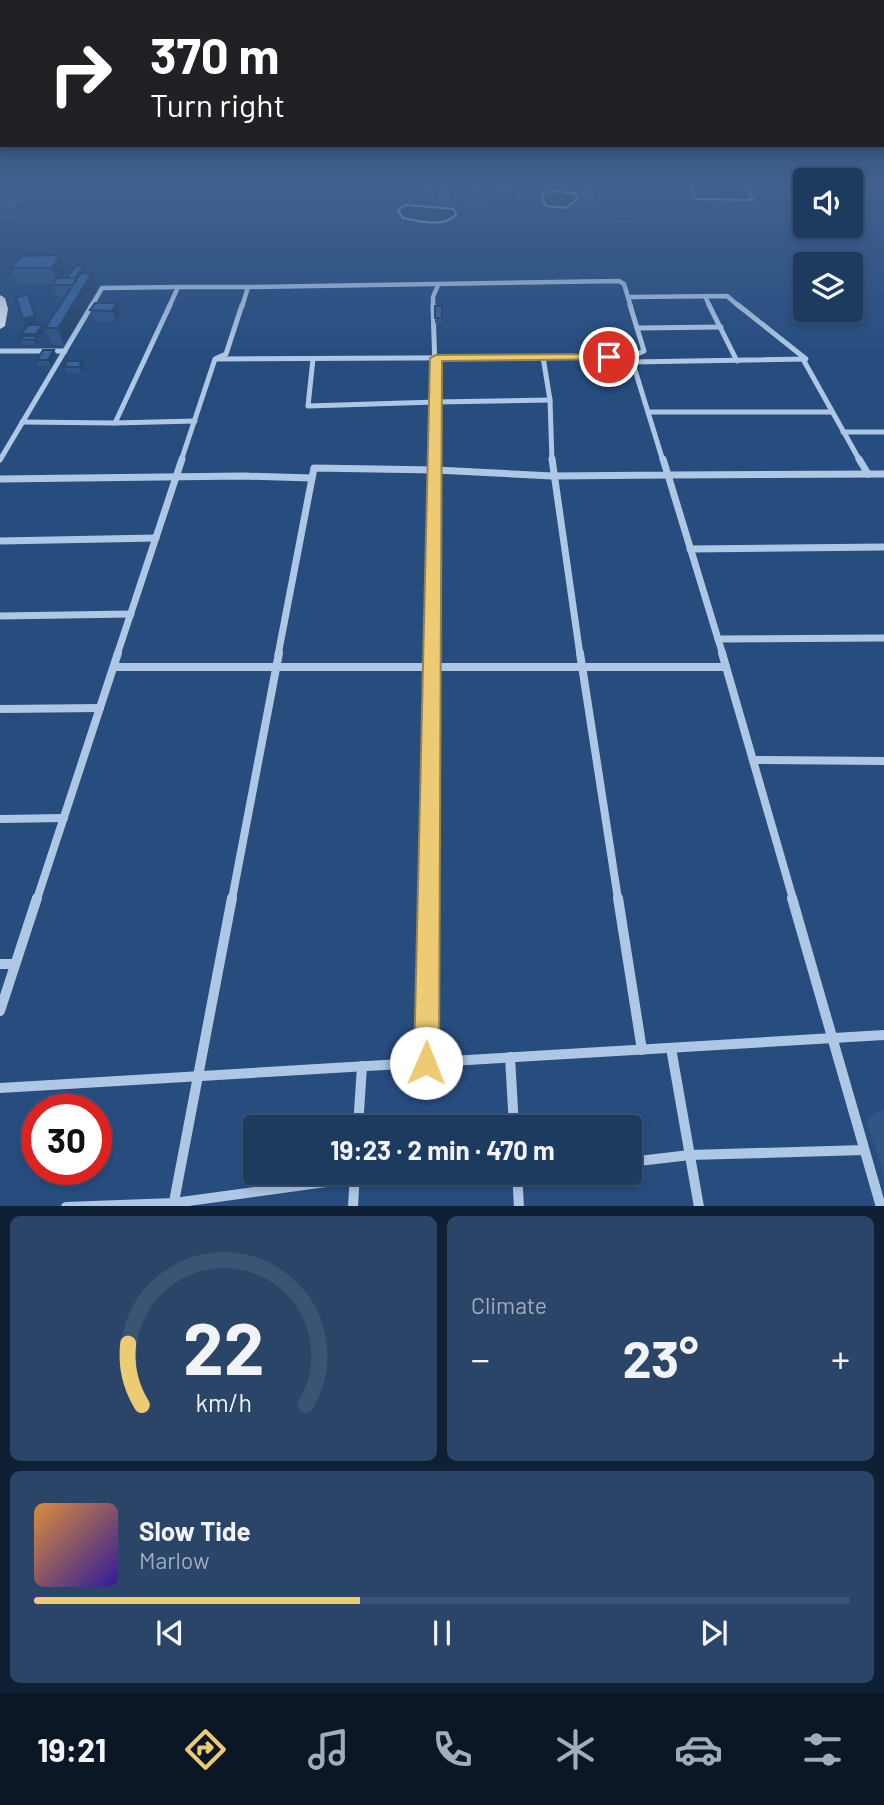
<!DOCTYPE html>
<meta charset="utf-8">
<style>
body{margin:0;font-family:Barlow,sans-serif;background:#2a4568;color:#f1f3f6;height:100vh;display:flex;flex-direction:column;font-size:26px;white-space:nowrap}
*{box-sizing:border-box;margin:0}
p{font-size:23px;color:#a0adbd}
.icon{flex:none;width:38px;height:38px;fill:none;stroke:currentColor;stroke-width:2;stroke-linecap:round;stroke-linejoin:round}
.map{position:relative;height:1206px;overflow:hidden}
.drawer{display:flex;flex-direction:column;gap:10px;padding:10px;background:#102034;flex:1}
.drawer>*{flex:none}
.banner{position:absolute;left:0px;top:0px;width:886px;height:147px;box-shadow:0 4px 10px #0003,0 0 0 2px #3b5474;background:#202124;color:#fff;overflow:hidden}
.buttons{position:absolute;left:793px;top:168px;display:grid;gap:14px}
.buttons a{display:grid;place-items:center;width:70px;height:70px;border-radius:7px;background:#1d3a5f;box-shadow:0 4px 10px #0003,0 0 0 2px #3b5474;font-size:35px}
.speed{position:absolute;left:21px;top:1094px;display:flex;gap:14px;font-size:35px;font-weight:700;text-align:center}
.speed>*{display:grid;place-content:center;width:91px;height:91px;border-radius:50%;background:#1d3a5f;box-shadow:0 4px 10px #0003,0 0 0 2px #3b5474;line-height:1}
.speed .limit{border:10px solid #d22;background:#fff;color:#111}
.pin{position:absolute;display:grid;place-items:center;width:60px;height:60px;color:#fff;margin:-30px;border:4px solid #fff;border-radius:50%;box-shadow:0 2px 7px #0007}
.me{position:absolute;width:77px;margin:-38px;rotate:1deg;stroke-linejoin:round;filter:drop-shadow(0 0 5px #0008)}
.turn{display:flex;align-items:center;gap:24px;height:147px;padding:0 35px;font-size:32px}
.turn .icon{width:91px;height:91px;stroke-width:2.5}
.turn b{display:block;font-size:49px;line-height:60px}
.big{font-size:52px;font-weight:700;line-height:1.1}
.drawer .card{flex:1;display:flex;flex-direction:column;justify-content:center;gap:10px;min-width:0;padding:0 24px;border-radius:10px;background:#2a4568}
.drawer .dial{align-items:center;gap:0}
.dial svg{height:182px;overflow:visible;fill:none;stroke:#3b5474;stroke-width:7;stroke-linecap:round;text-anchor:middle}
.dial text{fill:#f1f3f6;stroke:none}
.song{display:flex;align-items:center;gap:21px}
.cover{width:84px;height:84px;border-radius:10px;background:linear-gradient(135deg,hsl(30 70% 55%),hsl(250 70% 35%))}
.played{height:7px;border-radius:4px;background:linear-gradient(90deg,#edcb74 40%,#3b5474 40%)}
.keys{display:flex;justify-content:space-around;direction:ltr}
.heat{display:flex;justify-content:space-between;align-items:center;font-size:38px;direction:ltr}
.drawer .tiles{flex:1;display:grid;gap:10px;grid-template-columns:1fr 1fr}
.card:last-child{grid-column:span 2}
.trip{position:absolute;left:243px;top:1115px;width:399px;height:70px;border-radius:7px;background:#1d3a5f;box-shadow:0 4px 10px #0003,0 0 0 2px #3b5474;font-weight:700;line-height:70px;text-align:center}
.dock{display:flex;height:112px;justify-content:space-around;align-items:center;background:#0c1726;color:#a0adbd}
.dock .icon{width:49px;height:49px}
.dock .current{color:#edcb74}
.dock b{font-size:32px;color:#f1f3f6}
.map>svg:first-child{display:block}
.water{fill:#1b3960;stroke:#a3c2e6;stroke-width:2}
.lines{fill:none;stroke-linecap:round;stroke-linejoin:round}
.minor-far4{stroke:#aec7e5;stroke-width:4.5}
.minor-far3{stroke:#aec7e5;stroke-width:5}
.minor-far2{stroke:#aec7e5;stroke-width:7}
.minor-far1{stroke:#aec7e5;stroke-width:8}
.minor{stroke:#aec7e5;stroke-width:10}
.secondary{fill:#d7e4f5;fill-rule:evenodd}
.wall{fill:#305686}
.shaded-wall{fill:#27466d}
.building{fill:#38649c;stroke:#27466d;stroke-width:2}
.route{fill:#edcb74;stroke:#9a844b;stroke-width:2}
</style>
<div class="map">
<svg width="884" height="1207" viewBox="0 0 884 1207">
<rect width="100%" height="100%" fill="#274d7f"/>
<g class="water">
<polygon points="690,184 745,184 753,200 696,199"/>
<polygon points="555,191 576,194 577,199 566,208 546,206 542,198 545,192"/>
<path d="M406,205L454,209L456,215C442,228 420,221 403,218L398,210Z"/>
</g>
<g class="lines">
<g class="minor-far4">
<polyline points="248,287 619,281 624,284 631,307"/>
<polyline points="705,296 710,307"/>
<polyline points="628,297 727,296 740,307"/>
<polyline points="91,307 102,288 178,287"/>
<polyline points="169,307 178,287 248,287 242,307"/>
<polyline points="433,307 433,297 438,285"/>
</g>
<g class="minor-far3">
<polyline points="170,305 115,423 195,421"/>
<polyline points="433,305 436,402 550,400"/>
<polyline points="630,305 644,351 631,357"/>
<polyline points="709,305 737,361"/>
<polyline points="637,328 721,327"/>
<polyline points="0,351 65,351"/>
<polyline points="543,357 550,400 552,461"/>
<polyline points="217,358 226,354 242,305"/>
<polyline points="313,359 308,406 436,402 436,461"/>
<polyline points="804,361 860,461"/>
<polyline points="632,362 806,359 738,305"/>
<polyline points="648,412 831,412"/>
<polyline points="22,422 115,423"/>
<polyline points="843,432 884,432"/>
<polyline points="0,460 92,305"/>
<polyline points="181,461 215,359 631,357 663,461"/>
</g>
<g class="minor-far2">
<polyline points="552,459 580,655"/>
<polyline points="859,459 868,474"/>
<polyline points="884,474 668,475 718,639 884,638"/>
<polyline points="0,479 243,476 312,478"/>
<polyline points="0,541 156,538"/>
<polyline points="690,549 884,547"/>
<polyline points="0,616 131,614"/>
<polyline points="718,639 723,655"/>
<polyline points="117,655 182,459"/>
<polyline points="278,655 314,468 436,470 436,459"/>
<polyline points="433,655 436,470 552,476 668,475 663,459"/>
</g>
<g class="minor-far1">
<polyline points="580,653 618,899"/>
<polyline points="722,653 793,899"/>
<polyline points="114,667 726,667"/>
<polyline points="0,709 100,708"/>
<polyline points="753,760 884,761"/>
<polyline points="0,819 64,818"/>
<polyline points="37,899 118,653"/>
<polyline points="232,899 279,653"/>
<polyline points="429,899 433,653"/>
</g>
<g class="minor">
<polyline points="618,898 642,1050"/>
<polyline points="792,898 881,1207"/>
<polyline points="0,964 15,964"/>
<polyline points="0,1011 37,898"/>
<polyline points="671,1048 699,1207"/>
<polyline points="510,1057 514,1127"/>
<polyline points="426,1063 429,898"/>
<polyline points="0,1088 884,1035"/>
<polyline points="358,1127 362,1066"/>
<polyline points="630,1162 690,1155 864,1150"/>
<polyline points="517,1172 519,1207"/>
<polyline points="66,1207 174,1203 355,1178 527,1172"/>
<polyline points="173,1207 232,898"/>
<polyline points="353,1207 355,1172"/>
</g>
<polygon class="secondary" points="0,295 5,298 8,309 5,326 0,329"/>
</g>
<g class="wall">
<polygon points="419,183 428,183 434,189 432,198 423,198 423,186 419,186"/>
<polygon points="462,183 462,193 468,194 468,184 488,198 488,208 470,208 469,198 469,204 452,205 453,192 456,192 456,189"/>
<polygon points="437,185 445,193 450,193 450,206 436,205"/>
<polygon points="492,185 511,194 511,204 492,203"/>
<polygon points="576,185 597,200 596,210 582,210 579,199 579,196 576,190"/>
<polygon points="382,191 382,202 367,202 364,206 358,205 358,200"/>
<polygon points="512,191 521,195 527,201 527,206 516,206 512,196"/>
<polygon points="0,200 27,211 18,221 0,221"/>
<polygon points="615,215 639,218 638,223 615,223 614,220"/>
<polygon points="60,255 66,271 61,278 67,278 84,266 86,271 85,273 97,289 64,345 52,345 45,328 66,296 56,296 53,284 18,284 11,268"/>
<polygon points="95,303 120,315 116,322 94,322 90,310"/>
<rect x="435" y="306" width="7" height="17"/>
<polygon points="23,319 38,325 42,325 44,331 38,340 39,342 36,345 22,345 19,339 27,327"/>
<polygon points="57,355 51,366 39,366 37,360"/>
<polygon points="82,361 85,367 81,373 66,373 64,367"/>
<polygon points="884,1109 884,1175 866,1120"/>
</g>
<g class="shaded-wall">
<polygon points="24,201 27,211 18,221 14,211"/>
<polygon points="60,255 66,271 58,284 52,268"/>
<polygon points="84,266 86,271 79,281 75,278"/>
<polygon points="92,273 97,289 64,345 58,328"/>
<polygon points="28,295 39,328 28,330 23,319"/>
<polygon points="117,303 120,315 116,322 112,311"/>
<polygon points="42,325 44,331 38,340 36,334"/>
<polygon points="37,336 39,342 36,345 34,340"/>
<polygon points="54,350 57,355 51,366 48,360"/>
<polygon points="82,361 85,367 81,373 79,367"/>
</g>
<g class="building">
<polygon points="456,183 462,183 462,190 456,189"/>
<polygon points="423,184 434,184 432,193 423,193"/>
<polygon points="468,184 475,184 475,188 469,188 470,193 468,193"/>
<polygon points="437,185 445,185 445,193 450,193 450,201 436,200"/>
<polygon points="492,185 511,187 511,194 493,193"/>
<polygon points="576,185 591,185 593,189 580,189 581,193"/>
<polygon points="469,188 487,188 488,198 470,198"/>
<polygon points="363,189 382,191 382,197 367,197 364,201 358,200"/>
<polygon points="580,189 594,189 597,200 583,200"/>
<polygon points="512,191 521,191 521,195 527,195 527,201 516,201"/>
<polygon points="453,192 469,194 469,199 452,200"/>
<polygon points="0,200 24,201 14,211 0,211"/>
<polygon points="638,214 639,218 616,218 615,215"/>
<polygon points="60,255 52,268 11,268 21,256"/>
<polygon points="76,265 84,266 75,278 67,278"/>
<polygon points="81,273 92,273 58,328 45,328"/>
<polygon points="57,278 77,278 73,285 52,285"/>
<polygon points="28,295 35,316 23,319 16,297"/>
<polygon points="95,303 117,303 112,311 90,310"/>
<rect x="435" y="306" width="7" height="12"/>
<polygon points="28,325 42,325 36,334 21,334"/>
<polygon points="22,336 37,336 34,340 19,339"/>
<polygon points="43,350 54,350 48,360 37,360"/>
<polygon points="67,361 82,361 79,367 64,367"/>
</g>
<linearGradient id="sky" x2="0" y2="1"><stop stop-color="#152a46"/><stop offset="0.52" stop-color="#416290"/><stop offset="1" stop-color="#416290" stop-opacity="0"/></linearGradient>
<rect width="884" height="352" fill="url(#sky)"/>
<polygon class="route" points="609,354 613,355 613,359 442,361 439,1063 435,1071 426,1075 418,1071 414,1063 430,358 436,355"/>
</svg>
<div class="buttons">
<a><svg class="icon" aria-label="sound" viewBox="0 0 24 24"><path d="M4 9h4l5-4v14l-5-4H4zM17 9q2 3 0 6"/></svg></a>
<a><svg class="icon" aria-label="layers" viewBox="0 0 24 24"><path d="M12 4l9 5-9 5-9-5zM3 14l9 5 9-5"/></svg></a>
</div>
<div class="speed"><div class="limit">30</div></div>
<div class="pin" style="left:609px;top:357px;background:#d93025"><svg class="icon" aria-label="arrive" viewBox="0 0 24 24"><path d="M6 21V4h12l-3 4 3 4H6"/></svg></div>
<svg class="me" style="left:426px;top:1063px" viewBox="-20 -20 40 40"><circle r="19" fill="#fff"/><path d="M0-13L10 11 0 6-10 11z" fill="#edcb74"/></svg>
<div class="trip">19:23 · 2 min · 470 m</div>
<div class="banner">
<div class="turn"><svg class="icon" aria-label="right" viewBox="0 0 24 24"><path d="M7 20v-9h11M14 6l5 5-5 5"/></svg><div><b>370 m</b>Turn right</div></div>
</div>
</div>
<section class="drawer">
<div class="tiles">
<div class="card dial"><svg viewBox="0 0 100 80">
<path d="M14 69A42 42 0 1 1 86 69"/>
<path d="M14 69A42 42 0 0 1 8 42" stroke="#edcb74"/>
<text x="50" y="56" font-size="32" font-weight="700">22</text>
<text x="50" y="72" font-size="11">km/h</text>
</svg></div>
<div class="card"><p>Climate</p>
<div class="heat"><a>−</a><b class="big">23°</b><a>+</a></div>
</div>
<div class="card">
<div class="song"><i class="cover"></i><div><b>Slow Tide</b><p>Marlow</p></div></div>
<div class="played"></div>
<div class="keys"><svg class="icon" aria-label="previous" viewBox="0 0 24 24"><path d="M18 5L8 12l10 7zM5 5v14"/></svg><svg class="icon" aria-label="pause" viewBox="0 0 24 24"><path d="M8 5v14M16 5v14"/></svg><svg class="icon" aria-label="next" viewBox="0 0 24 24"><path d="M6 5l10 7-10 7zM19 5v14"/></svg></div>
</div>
</div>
</section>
<nav class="dock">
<b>19:21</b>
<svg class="icon current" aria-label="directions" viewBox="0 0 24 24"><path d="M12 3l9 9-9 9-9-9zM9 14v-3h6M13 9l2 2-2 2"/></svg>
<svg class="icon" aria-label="music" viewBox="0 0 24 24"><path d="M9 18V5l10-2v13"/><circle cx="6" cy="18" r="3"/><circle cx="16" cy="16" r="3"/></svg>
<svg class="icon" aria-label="phone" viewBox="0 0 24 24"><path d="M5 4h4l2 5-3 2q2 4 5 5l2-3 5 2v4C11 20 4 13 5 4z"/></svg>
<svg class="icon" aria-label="climate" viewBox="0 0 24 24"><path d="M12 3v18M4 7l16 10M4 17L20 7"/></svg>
<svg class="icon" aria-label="car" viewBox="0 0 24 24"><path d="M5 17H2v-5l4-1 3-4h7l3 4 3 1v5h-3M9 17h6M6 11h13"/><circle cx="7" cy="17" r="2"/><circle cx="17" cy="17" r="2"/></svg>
<svg class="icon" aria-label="filters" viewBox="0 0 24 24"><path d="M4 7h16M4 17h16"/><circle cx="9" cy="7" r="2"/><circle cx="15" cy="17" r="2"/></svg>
</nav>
